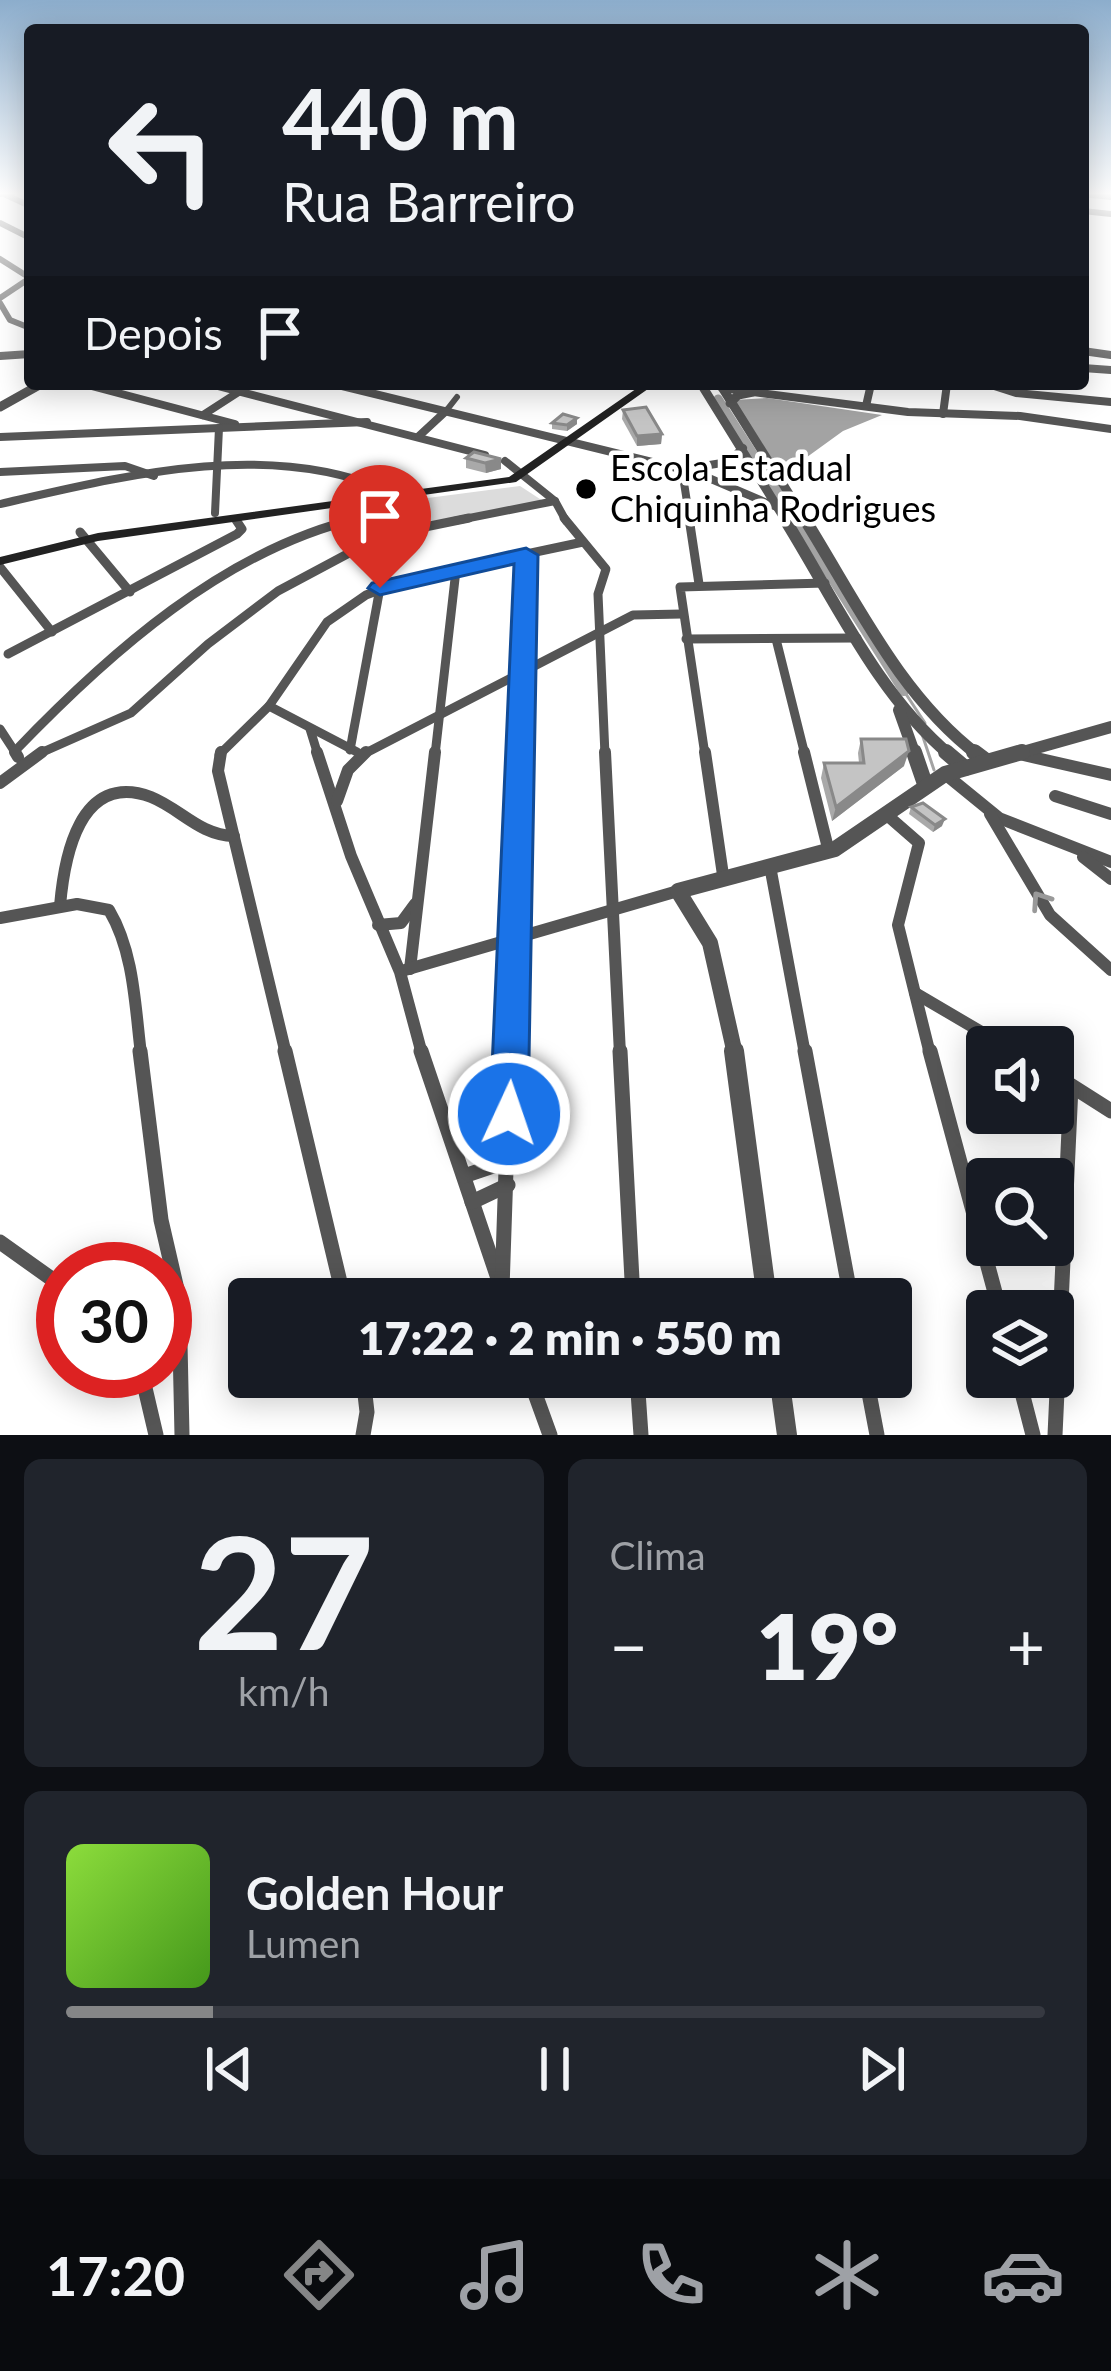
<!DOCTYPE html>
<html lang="pt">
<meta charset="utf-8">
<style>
body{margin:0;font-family:Lato,sans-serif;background:#20242c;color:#f1f3f6;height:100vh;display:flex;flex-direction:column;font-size:45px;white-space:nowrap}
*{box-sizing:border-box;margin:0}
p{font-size:39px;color:#9ea1a6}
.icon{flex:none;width:66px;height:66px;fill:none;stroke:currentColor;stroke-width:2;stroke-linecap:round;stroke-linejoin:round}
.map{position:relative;height:1435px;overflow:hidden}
.drawer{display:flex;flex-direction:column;gap:24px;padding:24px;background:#0d0f14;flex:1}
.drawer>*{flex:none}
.hud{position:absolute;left:24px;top:24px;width:1065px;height:366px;border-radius:12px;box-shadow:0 6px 30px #0003;background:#171b24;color:#f1f3f6;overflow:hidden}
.tools{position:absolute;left:966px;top:1026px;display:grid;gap:24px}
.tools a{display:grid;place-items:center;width:108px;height:108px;border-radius:12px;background:#171b24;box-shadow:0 6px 30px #0003;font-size:60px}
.speed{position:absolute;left:36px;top:1242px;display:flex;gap:24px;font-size:60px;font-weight:700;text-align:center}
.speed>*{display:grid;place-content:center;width:156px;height:156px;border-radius:50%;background:#171b24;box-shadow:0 6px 30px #0003;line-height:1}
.speed .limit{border:18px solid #d22;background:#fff;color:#111}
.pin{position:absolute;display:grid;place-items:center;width:102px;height:102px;color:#fff;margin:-123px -51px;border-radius:50% 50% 50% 0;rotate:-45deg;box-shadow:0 0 12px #0007}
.pin .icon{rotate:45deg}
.me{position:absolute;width:132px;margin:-66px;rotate:3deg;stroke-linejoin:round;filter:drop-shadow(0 0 9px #0008)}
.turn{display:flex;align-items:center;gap:42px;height:252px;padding:0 60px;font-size:54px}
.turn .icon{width:156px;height:156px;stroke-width:2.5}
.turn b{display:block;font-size:84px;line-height:102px}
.then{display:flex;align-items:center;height:114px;padding:0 60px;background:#0003;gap:24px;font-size:45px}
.big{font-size:90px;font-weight:800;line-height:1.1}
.drawer .widget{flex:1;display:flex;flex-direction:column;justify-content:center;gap:18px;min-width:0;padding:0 42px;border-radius:18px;background:#20242c}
.drawer .dial{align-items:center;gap:0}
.dial b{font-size:156px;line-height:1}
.song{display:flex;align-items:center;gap:36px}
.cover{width:144px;height:144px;border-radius:18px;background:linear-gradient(135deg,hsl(90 70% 55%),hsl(100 70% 35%))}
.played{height:12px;border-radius:6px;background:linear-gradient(90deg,#858687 15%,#363941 15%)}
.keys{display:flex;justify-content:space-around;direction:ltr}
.heat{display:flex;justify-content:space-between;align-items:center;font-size:66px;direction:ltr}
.drawer .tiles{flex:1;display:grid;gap:24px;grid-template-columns:1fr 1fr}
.widget:last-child{grid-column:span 2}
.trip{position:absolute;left:228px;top:1278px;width:684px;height:120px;border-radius:12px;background:#171b24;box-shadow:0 6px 30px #0003;font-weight:800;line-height:120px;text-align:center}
.dock{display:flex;height:192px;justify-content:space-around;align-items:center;background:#090b0e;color:#9ea1a6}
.dock .icon{width:84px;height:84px}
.dock .active{color:#858687}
.dock b{font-size:54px;color:#f1f3f6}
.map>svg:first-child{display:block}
.green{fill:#dcdcdc}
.water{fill:#a3a3a3}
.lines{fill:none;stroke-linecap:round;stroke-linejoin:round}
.stream{stroke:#a3a3a3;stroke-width:3}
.canal-far1{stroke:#a3a3a3;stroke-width:9}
.canal{stroke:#a3a3a3;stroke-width:10}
.pedestrian{stroke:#555;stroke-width:6}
.minor-far4{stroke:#555;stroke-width:6}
.minor-far3{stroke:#555;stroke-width:8}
.minor-far2{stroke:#555;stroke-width:9}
.minor-far1{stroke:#555;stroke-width:12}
.minor{stroke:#555;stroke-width:15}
.tertiary-far3{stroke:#555;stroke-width:9}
.tertiary-far2{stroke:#555;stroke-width:12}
.tertiary-far1{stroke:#555;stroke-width:16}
.tertiary{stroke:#555;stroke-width:20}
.secondary{fill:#222;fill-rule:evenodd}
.wall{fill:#a9a9a9}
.shaded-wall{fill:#898989}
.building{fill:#c4c4c4;stroke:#898989;stroke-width:3}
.oneway{stroke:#999}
.route{fill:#1a73e8;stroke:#114b97;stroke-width:3}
.poi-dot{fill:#000;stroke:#fff;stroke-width:4.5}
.labels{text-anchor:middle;stroke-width:9;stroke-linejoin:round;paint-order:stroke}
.far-poi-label{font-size:36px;fill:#000;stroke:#fff;text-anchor:start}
</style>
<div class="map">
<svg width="1111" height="1435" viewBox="0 0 1111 1435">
<rect width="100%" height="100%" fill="#fff"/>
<polygon class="green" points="520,486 543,501 390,532 397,502"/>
<polygon class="water" points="767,398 882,415 843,431 796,465 777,467 734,400"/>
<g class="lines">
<g class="stream">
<polyline points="904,691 925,723"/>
<polyline points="922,734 934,770"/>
</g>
<polyline class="canal-far1" points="718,399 796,521"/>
<polyline class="canal" points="794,518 904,691"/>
<polyline class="pedestrian" points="446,411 457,397"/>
<g class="minor-far4">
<polyline points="1083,194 1111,197"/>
<polyline points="6,195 30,206"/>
<polyline points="1083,211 1111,214"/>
<polyline points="0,223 30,238"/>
<polyline points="0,259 30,278 0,298"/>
<polyline points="0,303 10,320 30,328"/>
</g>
<g class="minor-far3">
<polyline points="1083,351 1111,355"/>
<polyline points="0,356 30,354"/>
<polyline points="1083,368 1111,370"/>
<polyline points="84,384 235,424"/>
<polyline points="210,384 485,455"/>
<polyline points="334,384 697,473 779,508"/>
<polyline points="988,384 1016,393 1111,402"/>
<polyline points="722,388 908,412 1020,416 1111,429"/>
<polyline points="866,406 871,384"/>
<polyline points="943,414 947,384"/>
<polyline points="203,415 251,384"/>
<polyline points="419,436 446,411"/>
<polyline points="0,437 367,422"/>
<polyline points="505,461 555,501 566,521"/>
<polyline points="691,468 728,462 743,448"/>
<polyline points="682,470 690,521"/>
<polyline points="0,472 125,466 154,476"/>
<path d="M0,504C123,476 265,439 386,490"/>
<polyline points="215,513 219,428"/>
<polyline points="347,521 388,512"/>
<polyline points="385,521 390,499"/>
<polyline points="454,521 555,501"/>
</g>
<g class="minor-far2">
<polyline points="564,518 606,569 598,594 605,755"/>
<polyline points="689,518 699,584"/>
<polyline points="80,532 130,592"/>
<polyline points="381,536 469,518"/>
<polyline points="0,567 52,632"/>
<polyline points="686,639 857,638"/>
<polyline points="776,639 805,755"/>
<polyline points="8,654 237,534 242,529 236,520"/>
<polyline points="269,706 357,752"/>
<polyline points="0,729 17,755"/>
<polyline points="310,729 318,755"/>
<polyline points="350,750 380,588"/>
<path d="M15,751C108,654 225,549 360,518"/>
<polyline points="1019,754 1024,755"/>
<polyline points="36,755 131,713 208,644 278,591 381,536 385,518"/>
<polyline points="219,755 269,706 327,622 366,595 408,579 583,542"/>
<polyline points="362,755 633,615 682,614"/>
<polyline points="435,755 456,570"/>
<polyline points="519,755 526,555"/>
<polyline points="705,755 680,587 825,583"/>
</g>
<g class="minor-far1">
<polyline points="15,752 18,757"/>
<polyline points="221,752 218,771 286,1054"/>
<polyline points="317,752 351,856 400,972 422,1054"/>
<polyline points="605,752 620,1054"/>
<polyline points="705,752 723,875"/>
<polyline points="804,752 829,852"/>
<polyline points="1019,754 1111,775"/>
<polyline points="945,774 999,818 1111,862"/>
<polyline points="0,783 42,752"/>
<polyline points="1055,796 1111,814"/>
<polyline points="337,801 348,770 366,752"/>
<polyline points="990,814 1050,915 1111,970"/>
<polyline points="888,816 919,843 898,925 930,1054"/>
<polyline points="1083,857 1111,879"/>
<polyline points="770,866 805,1054"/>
<path d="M60,906C64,859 79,770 151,797C181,809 199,835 234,836"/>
<path d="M0,918L77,904L109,910C134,952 135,1006 141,1054"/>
<polyline points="378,925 401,923 415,904"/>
<polyline points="410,969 435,752"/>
<polyline points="405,970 678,891"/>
<polyline points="915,993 1007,1047"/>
<polyline points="510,1054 520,752"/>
</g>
<g class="minor">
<polyline points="140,1051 161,1220 179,1298 182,1435"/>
<polyline points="285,1051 344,1299"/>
<polyline points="421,1051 505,1299"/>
<polyline points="620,1051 633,1299"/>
<polyline points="805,1051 851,1299"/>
<polyline points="930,1051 1000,1311"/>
<polyline points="1053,1074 1111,1111"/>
<polyline points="464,1176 508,1161"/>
<polyline points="472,1202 508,1185"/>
<polyline points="0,1242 63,1287"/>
<polyline points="502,1289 510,1051"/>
<polyline points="141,1371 156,1435"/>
<polyline points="363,1377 367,1412 363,1435"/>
<polyline points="529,1377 550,1435"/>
<polyline points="637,1377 641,1435"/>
<polyline points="866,1377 877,1435"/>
<polyline points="1018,1377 1033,1435"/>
<polyline points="1055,1435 1071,1086"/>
</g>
<g class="tertiary-far3">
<polyline points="701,384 786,521"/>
<polyline points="720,384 806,521"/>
<polyline points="730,403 738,395 753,392"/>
<polyline points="0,407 41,384"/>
</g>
<g class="tertiary-far2">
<path d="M784,518C834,598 877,694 950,755"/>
<path d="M804,518C856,601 900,696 978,755"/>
<polyline points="899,710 915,755"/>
<polyline points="1012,755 1111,727"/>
</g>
<g class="tertiary-far1">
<polyline points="914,752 925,784"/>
<polyline points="946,752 965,768"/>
<polyline points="974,752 986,761"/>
<polyline points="735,1054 710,943 678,891 835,849 945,774 1022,752"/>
</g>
<g class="tertiary">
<polyline points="734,1051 767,1299"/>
<polyline points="779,1377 787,1435"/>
</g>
<g class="secondary">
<polygon points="0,194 17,194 0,197"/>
<polygon points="643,384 655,384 516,482 98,541 0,565 0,557 98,533 509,477"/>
</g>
</g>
<g class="wall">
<polygon points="623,410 662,434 661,444 637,446 622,419"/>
<polygon points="577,418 577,424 567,431 552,429 552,423"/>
<polygon points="466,458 501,459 501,469 486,473 466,468"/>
<polygon points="861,739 904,766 832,821 821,778 824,763 859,763 858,753"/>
<polygon points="911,807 942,826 933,832 909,814"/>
</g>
<g class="shaded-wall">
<polygon points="577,418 577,424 567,431 567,425"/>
<polygon points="662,434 661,444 637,446 637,436"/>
<polygon points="501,459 501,469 486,473 485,463"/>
<polygon points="909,751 904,766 832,821 836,807"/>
<polygon points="945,819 942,826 933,832 935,825"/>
</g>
<g class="building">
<polygon points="646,407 662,434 637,436 623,410"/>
<polygon points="563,414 577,418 567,425 552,423"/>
<polygon points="474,452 501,459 485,463 466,458"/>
<polygon points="861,739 906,739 909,751 836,807 824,763 864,763"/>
<polygon points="923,803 945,819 935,825 911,807"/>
</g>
<defs><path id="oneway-chevron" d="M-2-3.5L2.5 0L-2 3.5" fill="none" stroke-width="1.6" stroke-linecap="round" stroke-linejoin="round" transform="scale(3)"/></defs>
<use class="oneway" href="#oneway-chevron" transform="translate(1040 900) rotate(-124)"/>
<linearGradient id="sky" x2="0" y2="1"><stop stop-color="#8cadcc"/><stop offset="0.49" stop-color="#fff"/><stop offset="1" stop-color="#fff" stop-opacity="0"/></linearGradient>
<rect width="1111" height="395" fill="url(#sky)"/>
<polygon class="route" points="526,548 538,555 528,1114 522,1126 509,1131 495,1126 490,1114 514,564 380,595 368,588 372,583"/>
<circle class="poi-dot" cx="586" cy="489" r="12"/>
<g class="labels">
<g class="far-poi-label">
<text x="610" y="481">Escola Estadual<tspan x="610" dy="41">Chiquinha Rodrigues</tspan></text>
</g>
</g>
</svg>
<div class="tools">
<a><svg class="icon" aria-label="sound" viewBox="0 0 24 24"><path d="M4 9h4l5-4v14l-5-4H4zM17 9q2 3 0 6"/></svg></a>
<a><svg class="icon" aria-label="search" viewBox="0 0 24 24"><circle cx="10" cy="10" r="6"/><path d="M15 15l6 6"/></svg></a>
<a><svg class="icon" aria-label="layers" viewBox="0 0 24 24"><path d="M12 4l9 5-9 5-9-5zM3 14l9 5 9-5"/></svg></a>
</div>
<div class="speed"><div class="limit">30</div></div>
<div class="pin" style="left:380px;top:588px;background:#d93025"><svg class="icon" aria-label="arrive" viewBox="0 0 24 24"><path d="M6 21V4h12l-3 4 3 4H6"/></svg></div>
<svg class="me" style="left:509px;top:1114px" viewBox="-20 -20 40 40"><circle r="17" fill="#1a73e8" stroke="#fff" stroke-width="3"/><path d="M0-11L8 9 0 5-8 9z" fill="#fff"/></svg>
<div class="trip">17:22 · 2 min · 550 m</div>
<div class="hud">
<div class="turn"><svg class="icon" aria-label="left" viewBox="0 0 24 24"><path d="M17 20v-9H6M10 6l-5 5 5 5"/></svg><div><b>440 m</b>Rua Barreiro</div></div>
<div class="then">Depois<svg class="icon" aria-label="arrive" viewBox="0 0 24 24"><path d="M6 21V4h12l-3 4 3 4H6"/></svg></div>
</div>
</div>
<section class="drawer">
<div class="tiles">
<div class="widget dial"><b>27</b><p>km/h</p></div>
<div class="widget"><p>Clima</p>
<div class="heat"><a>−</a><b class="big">19°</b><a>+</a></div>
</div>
<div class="widget">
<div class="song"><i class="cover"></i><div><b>Golden Hour</b><p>Lumen</p></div></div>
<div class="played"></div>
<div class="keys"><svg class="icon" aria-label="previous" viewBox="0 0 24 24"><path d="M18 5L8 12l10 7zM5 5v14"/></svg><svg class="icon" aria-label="pause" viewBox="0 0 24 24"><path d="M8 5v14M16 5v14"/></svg><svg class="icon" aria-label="next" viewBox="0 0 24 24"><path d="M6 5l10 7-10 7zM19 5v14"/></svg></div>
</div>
</div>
</section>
<nav class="dock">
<b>17:20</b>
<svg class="icon active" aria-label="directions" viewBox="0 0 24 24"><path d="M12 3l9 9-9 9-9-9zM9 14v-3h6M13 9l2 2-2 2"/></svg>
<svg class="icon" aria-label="music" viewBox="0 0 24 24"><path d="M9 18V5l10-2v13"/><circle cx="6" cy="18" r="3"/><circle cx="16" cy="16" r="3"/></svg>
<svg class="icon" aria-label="phone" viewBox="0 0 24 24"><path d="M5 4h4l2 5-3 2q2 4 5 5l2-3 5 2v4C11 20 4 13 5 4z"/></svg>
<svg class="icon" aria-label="climate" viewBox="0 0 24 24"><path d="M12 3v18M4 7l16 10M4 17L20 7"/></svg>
<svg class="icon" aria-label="car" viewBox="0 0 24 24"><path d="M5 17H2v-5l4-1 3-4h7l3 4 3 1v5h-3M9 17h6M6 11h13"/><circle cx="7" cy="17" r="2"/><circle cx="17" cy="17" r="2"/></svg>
</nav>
